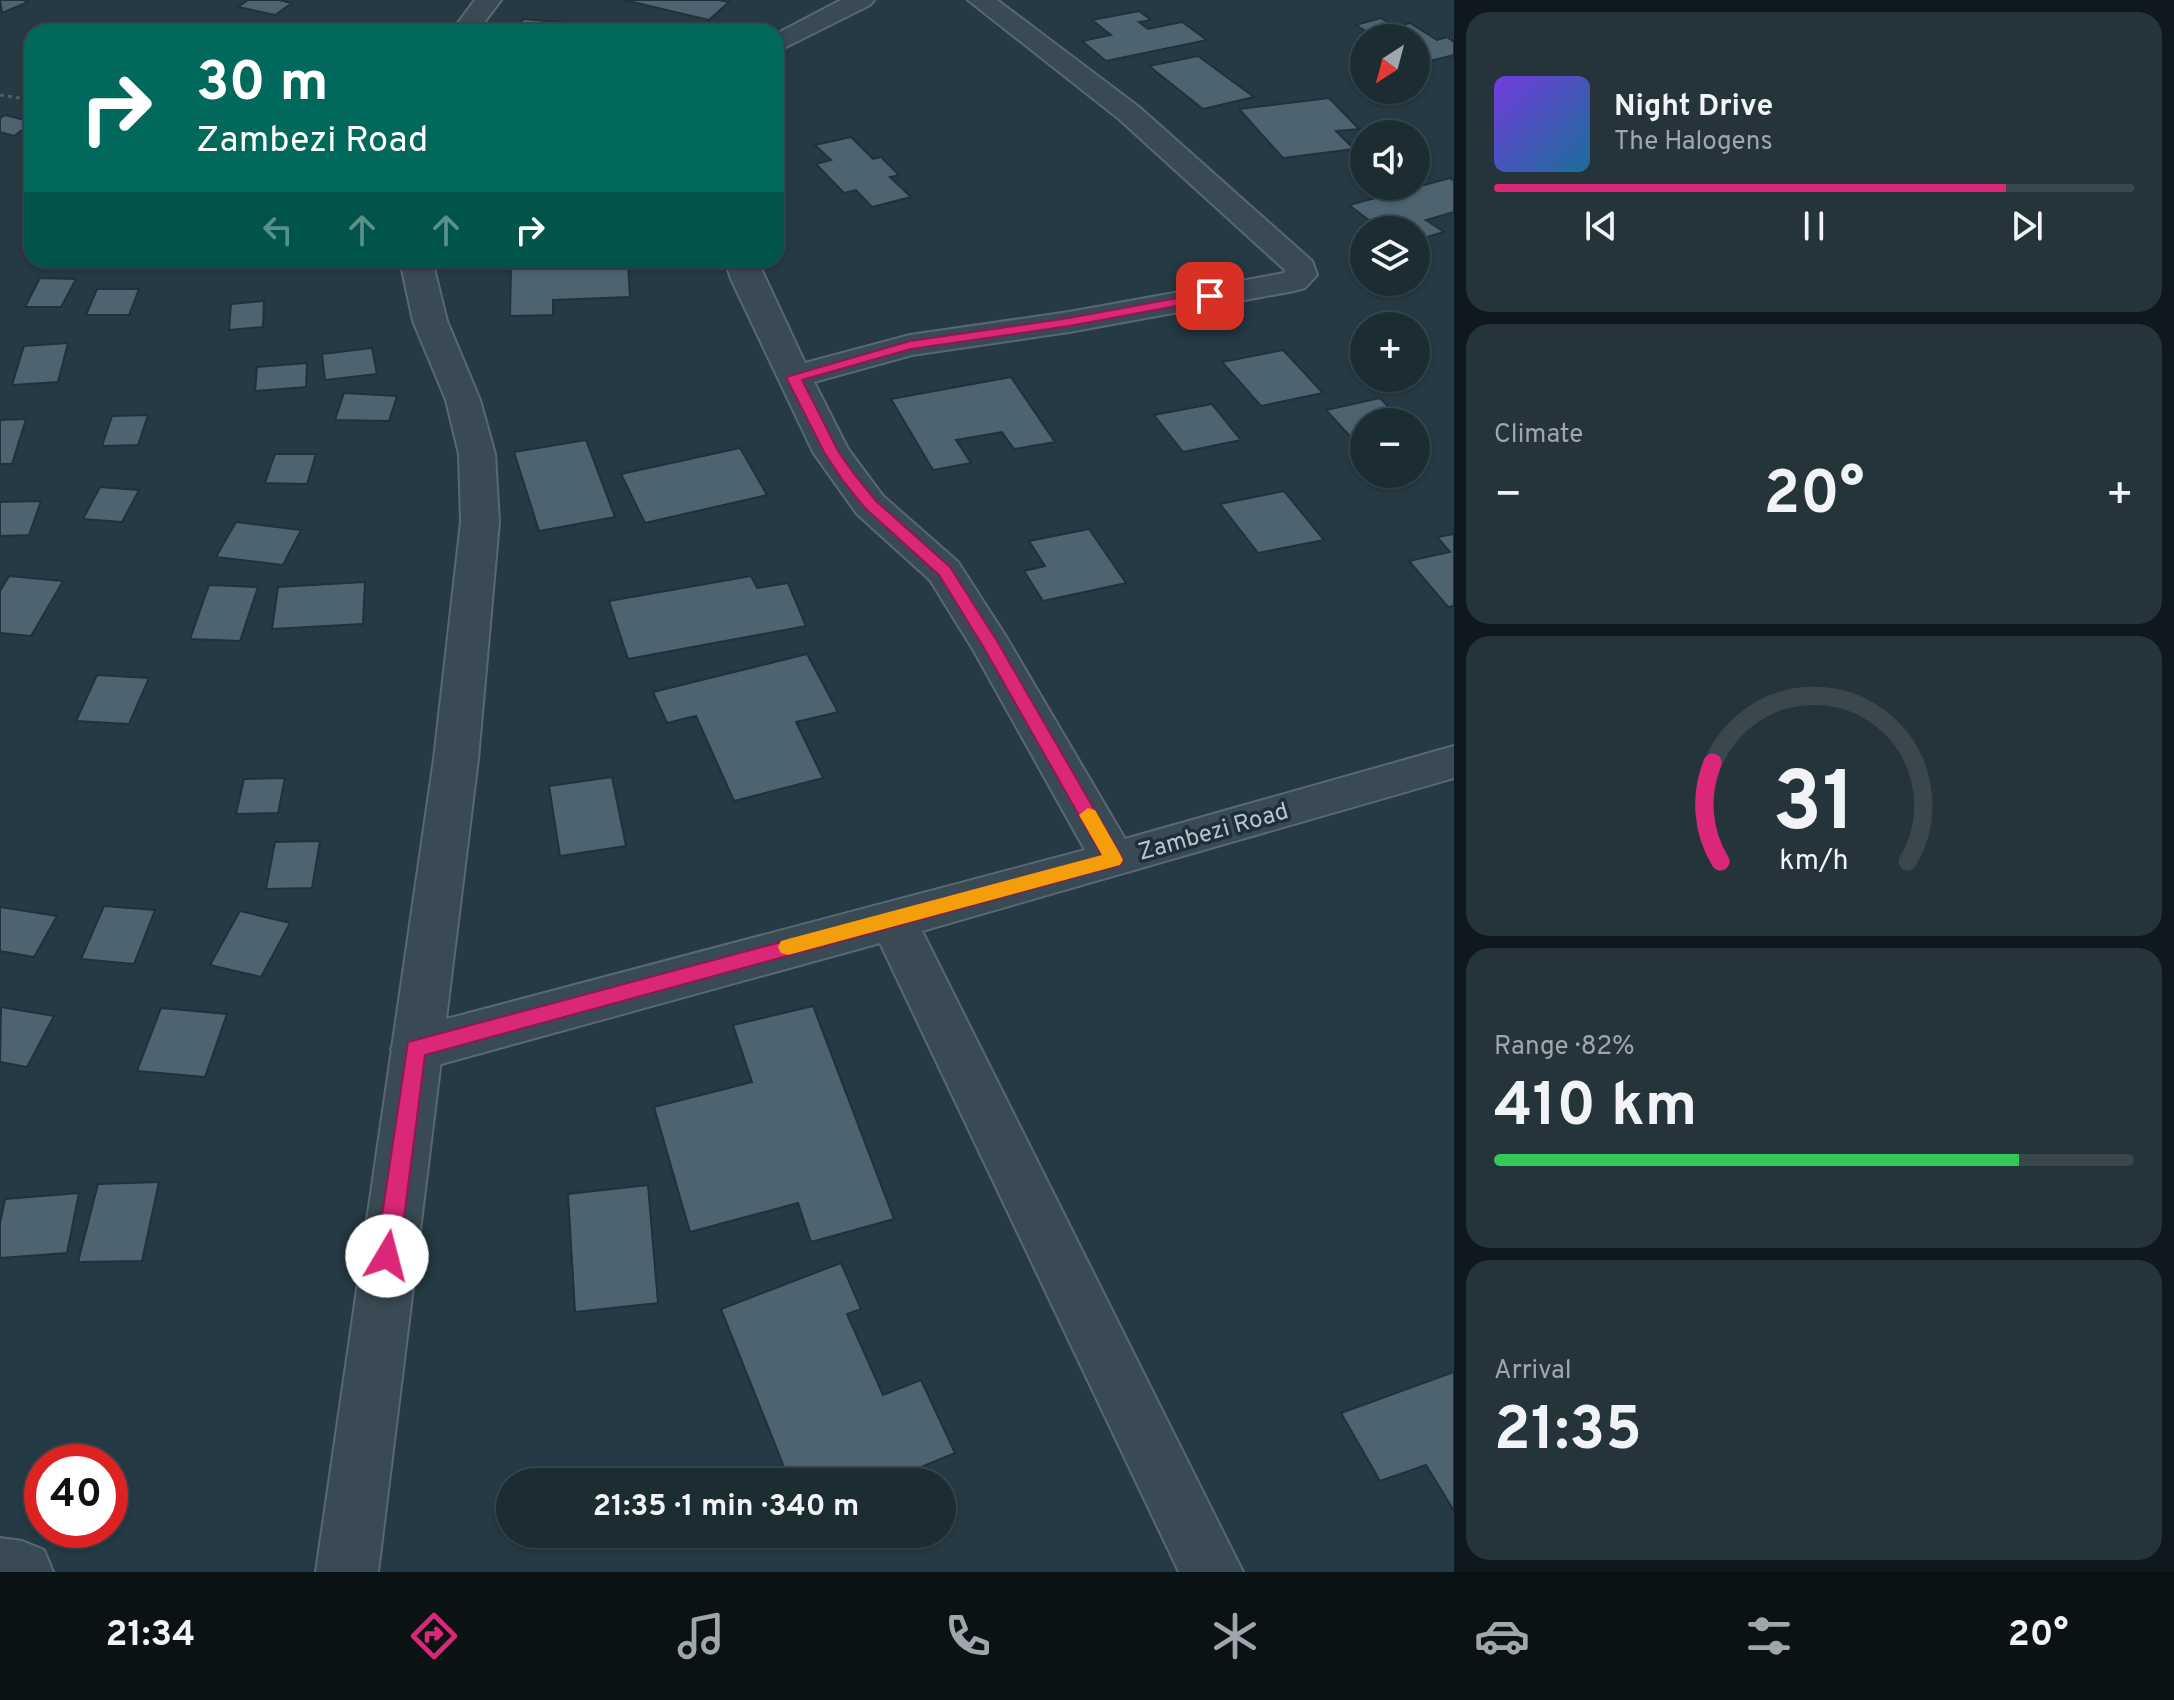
<!DOCTYPE html>
<meta charset="utf-8">
<style>
body{margin:0;font-family:Overpass,sans-serif;background:#25343b;color:#f1f3f6;height:100vh;display:flex;flex-direction:column;font-size:30px;white-space:nowrap}
*{box-sizing:border-box;margin:0}
p{font-size:26px;color:#a0a7ac}
.icon{flex:none;width:44px;height:44px;fill:none;stroke:currentColor;stroke-width:2;stroke-linecap:round;stroke-linejoin:round}
.map{position:relative;flex:1;overflow:hidden}
.drawer{display:flex;flex-direction:column;gap:12px;padding:12px;background:#0f181c;width:720px}
.drawer>*{flex:none}
.top-card{position:absolute;left:24px;top:24px;width:760px;height:244px;border-radius:24px;box-shadow:0 2px 6px #0004,0 0 0 2px #3a484e;background:#00695c;color:#fff;overflow:hidden}
.needle{width:52px;rotate:216deg}
.tools{position:absolute;left:1350px;top:24px;display:grid;gap:16px}
.tools a{display:grid;place-items:center;width:80px;height:80px;border-radius:50%;background:#1c2c33;box-shadow:0 2px 6px #0004,0 0 0 2px #3a484e;font-size:40px}
.speed{position:absolute;left:24px;top:1444px;display:flex;gap:16px;font-size:40px;font-weight:700;text-align:center}
.speed>*{display:grid;place-content:center;width:104px;height:104px;border-radius:50%;background:#1c2c33;box-shadow:0 2px 6px #0004,0 0 0 2px #3a484e;line-height:1}
.speed .limit{border:12px solid #d22;background:#fff;color:#111}
.pin{position:absolute;display:grid;place-items:center;width:68px;height:68px;color:#fff;margin:-34px;border-radius:16px;box-shadow:0 4px 12px #0006}
.me{position:absolute;width:88px;margin:-44px;rotate:8deg;stroke-linejoin:round;filter:drop-shadow(0 0 6px #0008)}
.turn{display:flex;align-items:center;gap:28px;height:168px;padding:0 40px;font-size:36px}
.turn .icon{width:104px;height:104px;stroke-width:2.5}
.turn b{display:block;font-size:56px;line-height:68px}
.lanes{display:flex;align-items:center;height:76px;padding:0 40px;background:#0003;justify-content:center;gap:40px;direction:ltr}
.lanes .off{opacity:.35}
.big{font-size:60px;font-weight:700;line-height:1.1}
.drawer .card{flex:1;display:flex;flex-direction:column;justify-content:center;gap:12px;min-width:0;padding:0 28px;border-radius:24px;background:#25343b}
.drawer .dial{align-items:center;gap:0}
.dial svg{height:208px;overflow:visible;fill:none;stroke:#3a484e;stroke-width:7;stroke-linecap:round;text-anchor:middle}
.dial text{fill:#f1f3f6;stroke:none}
.song{display:flex;align-items:center;gap:24px}
.cover{width:96px;height:96px;border-radius:12px;background:linear-gradient(135deg,hsl(260 70% 55%),hsl(200 70% 35%))}
.played{height:8px;border-radius:4px;background:linear-gradient(90deg,#db2777 80%,#3a484e 80%)}
.keys{display:flex;justify-content:space-around;direction:ltr}
.heat{display:flex;justify-content:space-between;align-items:center;font-size:44px;direction:ltr}
.charge{height:12px;border-radius:6px;background:linear-gradient(90deg,#34c759 82%,#3a484e 0)}
.trip{position:absolute;left:496px;top:1468px;width:460px;height:80px;border-radius:40px;background:#1c2c33;box-shadow:0 2px 6px #0004,0 0 0 2px #3a484e;font-weight:700;line-height:80px;text-align:center}
.tab-bar{display:flex;height:128px;justify-content:space-around;align-items:center;background:#0b1214;color:#a0a7ac}
.tab-bar .icon{width:56px;height:56px}
.tab-bar .selected{color:#db2777}
.tab-bar b{font-size:36px;color:#f1f3f6}
main{display:flex;flex:1;min-height:0}
.map>svg:first-child{display:block}
.building{fill:#4d6470;stroke:#20313b;stroke-width:2}
.lines{fill:none;stroke-linecap:round;stroke-linejoin:round}
.minor-casing{stroke:#586871;stroke-width:4}
.tertiary-casing{stroke:#586871;stroke-width:4}
.path{stroke:#47635f;stroke-width:3;stroke-dasharray:4 4;stroke-linecap:butt}
.minor{fill:#394a54;fill-rule:evenodd}
.tertiary{fill:#394a54;fill-rule:evenodd}
.route{fill:#db2777;stroke:#8e194d;stroke-width:2}
.slow{fill:#f59e0b}
.labels{text-anchor:middle;stroke-width:7;stroke-linejoin:round;paint-order:stroke}
.street-label{font-size:24px;fill:#b7c5cd;stroke:#1e2f39}
</style>
<main>
<div class="map">
<svg width="1454" height="1572" viewBox="0 0 1454 1572">
<rect width="100%" height="100%" fill="#253a44"/>
<g class="building">
<polygon points="0,0 24,0 28,2 2,13"/>
<polygon points="248,0 279,0 292,3 275,15 238,7"/>
<polygon points="624,0 719,0 729,2 709,20"/>
<polygon points="1139,11 1151,20 1139,22 1148,29 1182,22 1207,40 1106,61 1082,41 1111,35 1092,20"/>
<polygon points="1381,18 1395,27 1410,23 1437,40 1447,37 1454,42 1454,55 1418,64 1416,38 1377,38 1356,25"/>
<polygon points="523,19 580,24 576,32 516,32"/>
<polygon points="1198,56 1254,97 1203,109 1149,66"/>
<polygon points="1329,98 1359,129 1336,131 1354,149 1283,158 1239,109"/>
<polygon points="5,115 32,122 32,123 14,136 0,132 0,118"/>
<polygon points="851,137 873,159 881,157 899,175 890,177 911,197 872,207 856,190 844,193 816,164 831,160 815,145"/>
<polygon points="1450,178 1454,181 1454,212 1426,220 1444,232 1416,240 1416,230 1382,230 1349,205"/>
<polygon points="232,260 292,260 231,266"/>
<polygon points="628,264 630,297 553,300 553,315 510,316 511,269"/>
<polygon points="40,278 76,279 61,307 25,307"/>
<polygon points="97,289 139,289 129,315 86,315"/>
<polygon points="264,301 263,327 229,330 231,304"/>
<polygon points="68,343 58,382 12,385 24,346"/>
<polygon points="372,348 377,374 325,380 322,354"/>
<polygon points="1283,350 1323,393 1261,406 1222,362"/>
<polygon points="307,363 306,387 255,391 257,367"/>
<polygon points="1011,377 1055,442 1014,449 1002,432 956,440 971,463 933,470 891,399"/>
<polygon points="344,393 397,396 389,421 335,420"/>
<polygon points="1380,398 1403,422 1364,422 1364,443 1358,445 1326,410"/>
<polygon points="1212,404 1241,440 1183,452 1154,415"/>
<polygon points="148,415 138,445 102,446 112,416"/>
<polygon points="26,419 12,464 0,464 0,420"/>
<polygon points="586,440 615,517 539,531 514,452"/>
<polygon points="740,448 767,495 645,523 621,474"/>
<polygon points="275,454 316,454 307,484 265,483"/>
<polygon points="100,487 139,490 122,522 83,519"/>
<polygon points="1284,491 1324,540 1258,553 1220,504"/>
<polygon points="41,501 29,535 0,536 0,502"/>
<polygon points="236,522 301,530 283,565 216,557"/>
<polygon points="1089,529 1126,583 1043,601 1024,571 1045,566 1029,541"/>
<polygon points="1454,534 1454,606 1448,607 1409,561 1450,552 1437,537"/>
<polygon points="9,576 63,581 31,636 0,633 0,591"/>
<polygon points="751,576 757,588 788,583 806,626 628,659 609,601"/>
<polygon points="365,582 363,624 272,629 278,587"/>
<polygon points="209,585 258,587 240,641 190,639"/>
<polygon points="807,654 838,712 796,722 823,778 734,801 696,716 667,723 653,692"/>
<polygon points="97,675 149,678 129,724 76,721"/>
<polygon points="612,777 626,846 560,856 549,786"/>
<polygon points="285,778 278,813 236,814 244,779"/>
<polygon points="320,841 312,888 266,889 275,842"/>
<polygon points="104,906 155,910 134,964 81,959"/>
<polygon points="0,907 57,916 34,957 0,951"/>
<polygon points="240,911 290,923 261,977 210,965"/>
<polygon points="813,1006 894,1219 811,1242 798,1203 690,1232 654,1107 752,1082 733,1025"/>
<polygon points="1,1007 54,1016 27,1067 0,1062"/>
<polygon points="161,1008 227,1014 205,1077 137,1071"/>
<polygon points="159,1182 142,1261 78,1262 98,1184"/>
<polygon points="648,1185 658,1303 575,1312 568,1194"/>
<polygon points="79,1193 67,1253 0,1258 0,1223 5,1199"/>
<polygon points="841,1263 861,1309 847,1314 883,1395 921,1380 955,1453 885,1482 790,1482 721,1309"/>
<polygon points="1454,1372 1454,1511 1426,1465 1380,1481 1341,1413"/>
</g>
<g class="lines">
<defs>
<g id="minor">
<polygon points="841,0 874,0 870,5 776,52 776,34"/>
<polygon points="968,0 997,0 1139,107 1312,261 1317,275 1305,288 1294,291 1069,332 912,355 814,382 848,449 883,496 958,562 1005,635 1125,839 1454,746 1454,778 922,931 1243,1572 1179,1572 880,943 416,1071 398,1064 391,1049 398,1034 416,1027 1085,850 974,651 930,580 857,514 813,452 731,279 725,260 757,260 805,363 910,335 1069,312 1284,273 1285,270 1119,119"/>
<polygon points="0,1538 22,1541 44,1550 53,1572 0,1572"/>
</g>
<g id="tertiary">
<polygon points="475,0 501,0 477,32 451,32"/>
<polygon points="400,260 432,260 447,321 480,400 495,454 499,522 478,759 378,1572 316,1572 434,759 461,522 459,454 446,400 413,321"/>
</g>
</defs>
<use href="#minor" class="minor-casing"/>
<use href="#tertiary" class="tertiary-casing"/>
<polyline class="path" points="0,95 32,100"/>
<use href="#minor" class="minor"/>
<use href="#tertiary" class="tertiary"/>
</g>
<polygon class="route" points="1210,292 1216,296 1214,299 1069,326 911,349 802,380 838,451 854,474 876,501 950,567 997,641 1120,854 1123,860 1120,865 425,1055 399,1256 395,1264 387,1267 379,1264 376,1256 408,1042 1102,856 984,648 939,575 865,508 843,481 824,452 786,377 910,341 1069,318"/>
<polygon class="slow" points="1088,808 1095,810 1120,854 1123,860 1120,865 788,955 781,953 778,947 781,941 788,939 1102,855 1079,815"/>
<g class="labels">
<g class="street-label">
<text transform="translate(1213 831) rotate(-16)" y="8">Zambezi Road</text>
</g>
</g>
</svg>
<div class="tools">
<a><svg class="needle" viewBox="-14 -14 28 28"><path d="M0-13l5 13h-10z" fill="#e53935"/><path d="M0 13l5-13h-10z" fill="#a0a7ac"/></svg></a>
<a><svg class="icon" aria-label="sound" viewBox="0 0 24 24"><path d="M4 9h4l5-4v14l-5-4H4zM17 9q2 3 0 6"/></svg></a>
<a><svg class="icon" aria-label="layers" viewBox="0 0 24 24"><path d="M12 4l9 5-9 5-9-5zM3 14l9 5 9-5"/></svg></a>
<a>+</a>
<a>−</a>
</div>
<div class="speed"><div class="limit">40</div></div>
<div class="pin" style="left:1210px;top:296px;background:#d93025"><svg class="icon" aria-label="arrive" viewBox="0 0 24 24"><path d="M6 21V4h12l-3 4 3 4H6"/></svg></div>
<svg class="me" style="left:387px;top:1256px" viewBox="-20 -20 40 40"><circle r="19" fill="#fff"/><path d="M0-13L10 11 0 6-10 11z" fill="#db2777"/></svg>
<div class="trip">21:35 · 1 min · 340 m</div>
<div class="top-card">
<div class="turn"><svg class="icon" aria-label="right" viewBox="0 0 24 24"><path d="M7 20v-9h11M14 6l5 5-5 5"/></svg><div><b>30 m</b>Zambezi Road</div></div>
<div class="lanes"><svg class="icon off" aria-label="left" viewBox="0 0 24 24"><path d="M17 20v-9H6M10 6l-5 5 5 5"/></svg><svg class="icon off" aria-label="ahead" viewBox="0 0 24 24"><path d="M12 20V5M6 11l6-6 6 6"/></svg><svg class="icon off" aria-label="ahead" viewBox="0 0 24 24"><path d="M12 20V5M6 11l6-6 6 6"/></svg><svg class="icon" aria-label="right" viewBox="0 0 24 24"><path d="M7 20v-9h11M14 6l5 5-5 5"/></svg></div>
</div>
</div>
<section class="drawer">
<div class="card">
<div class="song"><i class="cover"></i><div><b>Night Drive</b><p>The Halogens</p></div></div>
<div class="played"></div>
<div class="keys"><svg class="icon" aria-label="previous" viewBox="0 0 24 24"><path d="M18 5L8 12l10 7zM5 5v14"/></svg><svg class="icon" aria-label="pause" viewBox="0 0 24 24"><path d="M8 5v14M16 5v14"/></svg><svg class="icon" aria-label="next" viewBox="0 0 24 24"><path d="M6 5l10 7-10 7zM19 5v14"/></svg></div>
</div>
<div class="card"><p>Climate</p>
<div class="heat"><a>−</a><b class="big">20°</b><a>+</a></div>
</div>
<div class="card dial"><svg viewBox="0 0 100 80">
<path d="M14 69A42 42 0 1 1 86 69"/>
<path d="M14 69A42 42 0 0 1 11 31" stroke="#db2777"/>
<text x="50" y="56" font-size="32" font-weight="700">31</text>
<text x="50" y="72" font-size="11">km/h</text>
</svg></div>
<div class="card"><p>Range · 82%</p><b class="big">410 km</b><div class="charge"></div></div>
<div class="card"><p>Arrival</p><b class="big">21:35</b></div>
</section>
</main>
<nav class="tab-bar">
<b>21:34</b>
<svg class="icon selected" aria-label="directions" viewBox="0 0 24 24"><path d="M12 3l9 9-9 9-9-9zM9 14v-3h6M13 9l2 2-2 2"/></svg>
<svg class="icon" aria-label="music" viewBox="0 0 24 24"><path d="M9 18V5l10-2v13"/><circle cx="6" cy="18" r="3"/><circle cx="16" cy="16" r="3"/></svg>
<svg class="icon" aria-label="phone" viewBox="0 0 24 24"><path d="M5 4h4l2 5-3 2q2 4 5 5l2-3 5 2v4C11 20 4 13 5 4z"/></svg>
<svg class="icon" aria-label="climate" viewBox="0 0 24 24"><path d="M12 3v18M4 7l16 10M4 17L20 7"/></svg>
<svg class="icon" aria-label="car" viewBox="0 0 24 24"><path d="M5 17H2v-5l4-1 3-4h7l3 4 3 1v5h-3M9 17h6M6 11h13"/><circle cx="7" cy="17" r="2"/><circle cx="17" cy="17" r="2"/></svg>
<svg class="icon" aria-label="filters" viewBox="0 0 24 24"><path d="M4 7h16M4 17h16"/><circle cx="9" cy="7" r="2"/><circle cx="15" cy="17" r="2"/></svg>
<b>20°</b>
</nav>
